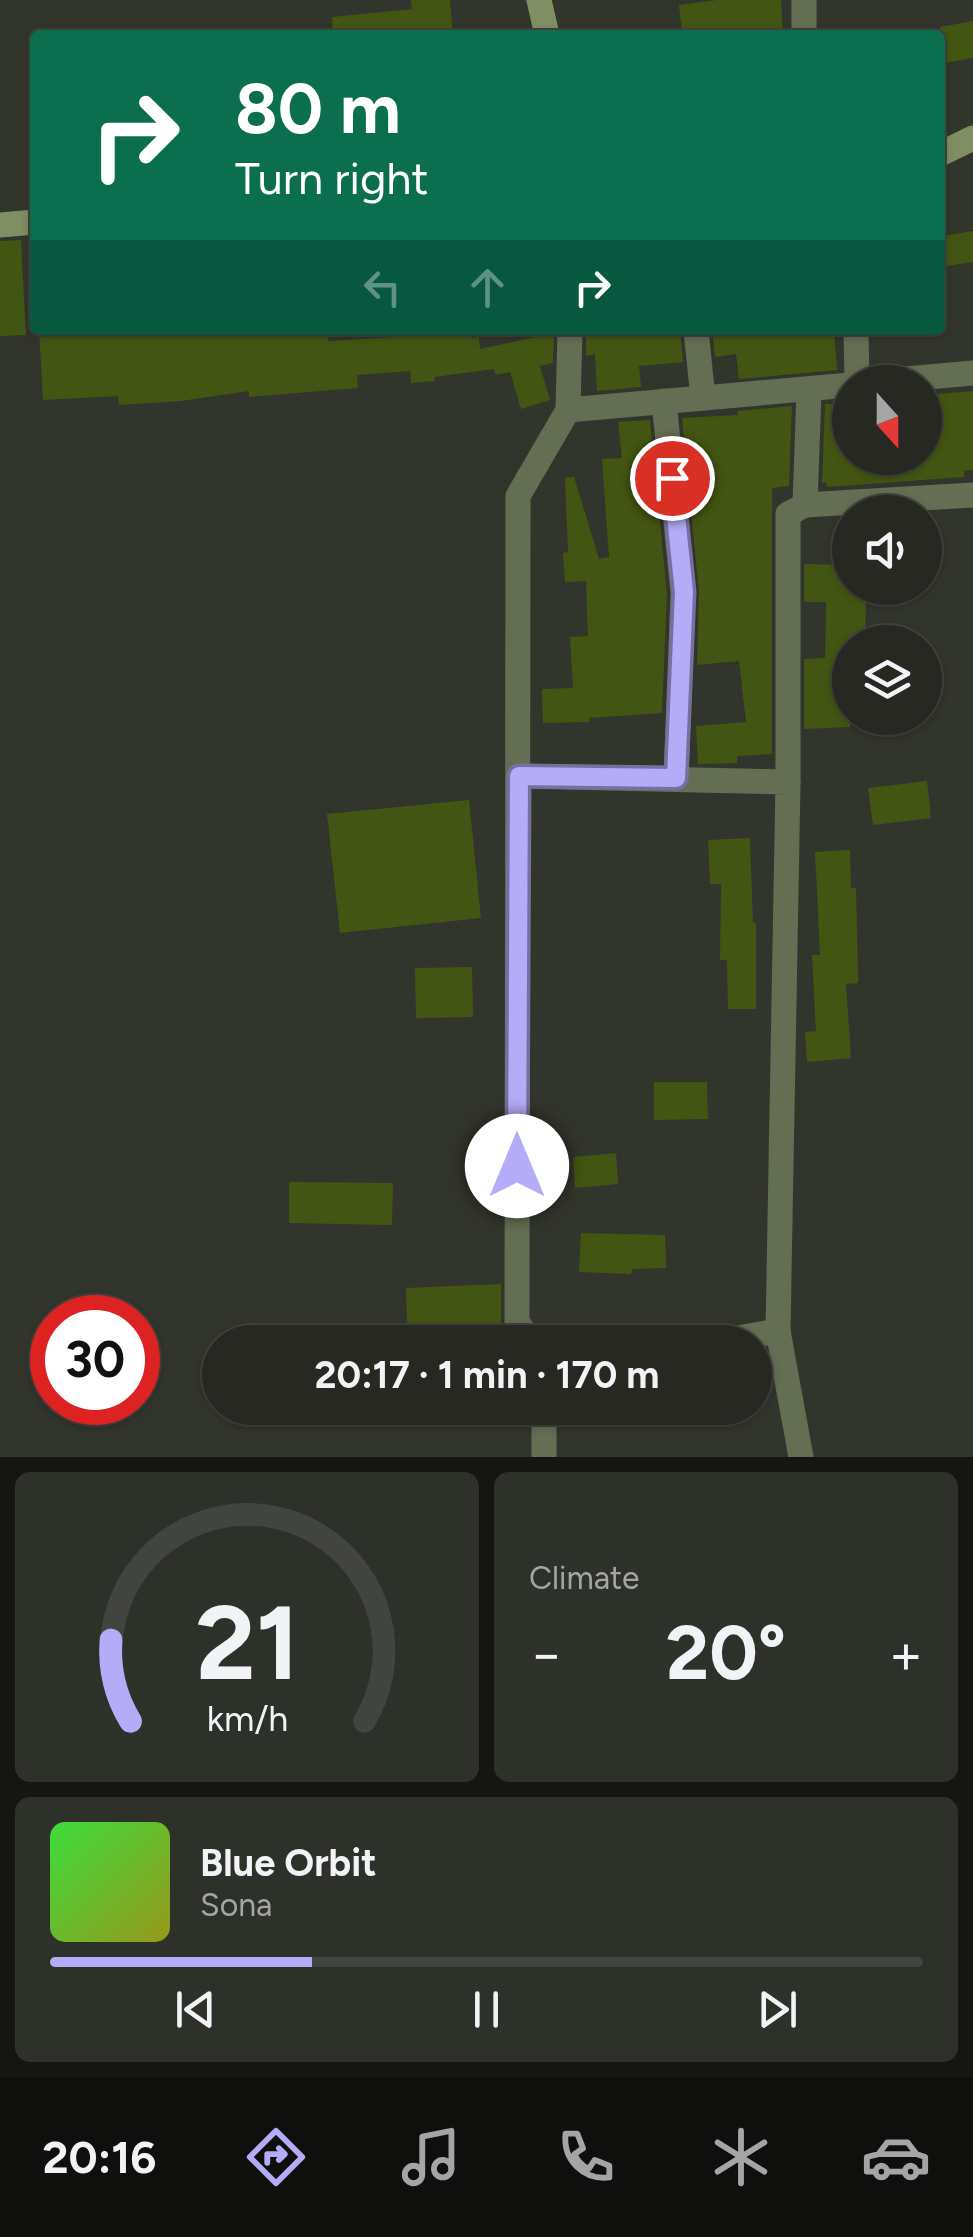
<!DOCTYPE html>
<meta charset="utf-8">
<style>
body{margin:0;font-family:Figtree,sans-serif;background:#2e302a;color:#f1f3f6;height:100vh;display:flex;flex-direction:column;font-size:38px;white-space:nowrap}
*{box-sizing:border-box;margin:0}
p{font-size:32px;color:#a4a6a5}
.icon{flex:none;width:55px;height:55px;fill:none;stroke:currentColor;stroke-width:2;stroke-linecap:round;stroke-linejoin:round}
.map{position:relative;height:1457px;overflow:hidden}
.details{display:flex;flex-direction:column;gap:15px;padding:15px;background:#151612;flex:1}
.details>*{flex:none}
.hud{position:absolute;left:30px;top:30px;width:915px;height:305px;border-radius:10px;box-shadow:0 2px 8px #0004,0 0 0 2px #42443f;background:#0b6e4f;color:#fff;overflow:hidden}
.needle{width:65px;rotate:159deg}
.buttons{position:absolute;left:832px;top:365px;display:grid;gap:20px}
.buttons a{display:grid;place-items:center;width:110px;height:110px;border-radius:50%;background:#262821;box-shadow:0 2px 8px #0004,0 0 0 2px #42443f;font-size:50px}
.speed{position:absolute;left:30px;top:1295px;display:flex;gap:20px;font-size:50px;font-weight:700;text-align:center}
.speed>*{display:grid;place-content:center;width:130px;height:130px;border-radius:50%;background:#262821;box-shadow:0 2px 8px #0004,0 0 0 2px #42443f;line-height:1}
.speed .limit{border:15px solid #d22;background:#fff;color:#111}
.pin{position:absolute;display:grid;place-items:center;width:85px;height:85px;color:#fff;margin:-42px;border:5px solid #fff;border-radius:50%;box-shadow:0 2px 10px #0007}
.me{position:absolute;width:110px;margin:-55px;rotate:0deg;stroke-linejoin:round;filter:drop-shadow(0 0 8px #0008)}
.turn{display:flex;align-items:center;gap:35px;height:210px;padding:0 40px;font-size:45px}
.turn .icon{width:130px;height:130px;stroke-width:2.5}
.turn b{display:block;font-size:70px;line-height:85px}
.lanes{display:flex;align-items:center;height:95px;padding:0 40px;background:#0003;justify-content:center;gap:50px;direction:ltr}
.lanes .off{opacity:.35}
.big{font-size:75px;font-weight:700;line-height:1.1}
.details .tile{flex:1;display:flex;flex-direction:column;justify-content:center;gap:15px;min-width:0;padding:0 35px;border-radius:15px;background:#2e302a}
.details .dial{align-items:center;gap:0}
.dial svg{height:260px;overflow:visible;fill:none;stroke:#42443f;stroke-width:7;stroke-linecap:round;text-anchor:middle}
.dial text{fill:#f1f3f6;stroke:none}
.song{display:flex;align-items:center;gap:30px}
.cover{width:120px;height:120px;border-radius:15px;background:linear-gradient(135deg,hsl(120 70% 55%),hsl(60 70% 35%))}
.played{height:10px;border-radius:5px;background:linear-gradient(90deg,#b5acf8 30%,#42443f 30%)}
.keys{display:flex;justify-content:space-around;direction:ltr}
.heat{display:flex;justify-content:space-between;align-items:center;font-size:55px;direction:ltr}
.details .tiles{flex:1;display:grid;gap:15px;grid-template-columns:1fr 1fr}
.tile:last-child{grid-column:span 2}
.trip{position:absolute;left:202px;top:1325px;width:570px;height:100px;border-radius:50px;background:#262821;box-shadow:0 2px 8px #0004,0 0 0 2px #42443f;font-weight:700;line-height:100px;text-align:center}
.tabs{display:flex;height:160px;justify-content:space-around;align-items:center;background:#0f100d;color:#a4a6a5}
.tabs .icon{width:70px;height:70px}
.tabs .active{color:#b5acf8}
.tabs b{font-size:45px;color:#f1f3f6}
.map>svg:first-child{display:block}
.building{fill:#435512}
.lines{fill:none;stroke-linecap:round;stroke-linejoin:round}
.street{stroke:#646e53;stroke-width:25}
.secondary{stroke:#7f8e63;stroke-width:25}
.route-casing{stroke:#7670a1;stroke-width:25}
.route{stroke:#b5acf8;stroke-width:18}
</style>
<div class="map">
<svg width="973" height="1457" viewBox="0 0 973 1457">
<rect width="100%" height="100%" fill="#32352c"/>
<g class="building">
<polygon points="411,0 450,0 453,35 333,35 332,17 412,9"/>
<polygon points="717,0 781,0 783,35 682,35 679,5"/>
<polygon points="973,21 973,58 940,64 940,27"/>
<polygon points="973,231 973,262 947,266 942,236"/>
<polygon points="21,240 26,335 0,336 0,241"/>
<polygon points="39,330 327,330 328,341 396,337 395,330 472,330 472,338 479,337 480,349 554,333 553,363 540,366 550,400 521,409 510,372 496,375 494,369 434,377 435,381 411,383 410,371 357,375 358,388 249,397 249,391 181,401 119,405 118,396 43,400"/>
<polygon points="586,330 680,330 683,362 639,366 641,387 597,391 595,354 586,356"/>
<polygon points="712,330 834,330 837,370 739,379 736,354 715,357"/>
<polygon points="973,391 973,470 964,471 964,477 827,487 826,482 822,483 825,404 850,404 850,458 925,458 925,395"/>
<polygon points="792,406 789,486 772,488 772,754 737,756 737,763 698,764 696,726 746,722 739,661 697,665 699,592 682,418 738,415 737,411"/>
<polygon points="650,420 667,594 662,713 589,718 589,722 543,723 542,689 573,688 570,637 588,636 586,581 565,582 563,553 568,552 565,478 574,477 599,559 609,557 602,459 622,458 618,422"/>
<polygon points="804,564 846,565 845,588 866,588 865,642 850,642 850,727 804,729 804,659 825,658 826,602 804,602"/>
<polygon points="927,781 931,818 873,825 868,788"/>
<polygon points="469,800 481,918 340,933 327,814"/>
<polygon points="750,838 753,923 756,923 756,1009 728,1009 727,960 720,960 721,884 710,884 708,840"/>
<polygon points="850,850 851,888 856,888 858,983 846,984 851,1058 807,1062 805,1032 816,1031 812,955 820,955 815,852"/>
<polygon points="472,967 473,1017 416,1018 415,968"/>
<polygon points="654,1082 707,1082 708,1119 654,1120"/>
<polygon points="616,1153 618,1184 575,1188 573,1157"/>
<polygon points="289,1182 393,1183 392,1225 289,1223"/>
<polygon points="581,1233 665,1235 666,1268 632,1269 631,1274 579,1272"/>
<polygon points="501,1284 501,1323 512,1342 408,1342 406,1288"/>
</g>
<g class="lines">
<g class="street">
<polyline points="804,0 804,35"/>
<polyline points="696,330 703,398"/>
<polyline points="856,330 857,382"/>
<polyline points="873,382 973,373"/>
<polyline points="664,401 683,593 676,778"/>
<polyline points="568,410 850,385"/>
<polyline points="805,505 973,495"/>
<polyline points="519,776 788,782 778,1331 801,1457"/>
<polyline points="788,782 788,514 805,505 809,391"/>
<polyline points="531,1342 517,1322 518,496 568,410 570,330"/>
<polyline points="714,1342 778,1331"/>
<polyline points="544,1457 544,1408"/>
</g>
<g class="secondary">
<polyline points="539,0 547,35"/>
<polyline points="940,154 973,138"/>
<polyline points="0,225 35,222"/>
</g>
</g>
<g class="lines">
<defs>
<polyline id="route" points="517,1166 519,776 676,778 684,592 672,478"/>
</defs>
<use href="#route" class="route-casing"/>
<use href="#route" class="route"/>
</g>
</svg>
<div class="buttons">
<a><svg class="needle" viewBox="-14 -14 28 28"><path d="M0-13l5 13h-10z" fill="#e53935"/><path d="M0 13l5-13h-10z" fill="#a4a6a5"/></svg></a>
<a><svg class="icon" aria-label="sound" viewBox="0 0 24 24"><path d="M4 9h4l5-4v14l-5-4H4zM17 9q2 3 0 6"/></svg></a>
<a><svg class="icon" aria-label="layers" viewBox="0 0 24 24"><path d="M12 4l9 5-9 5-9-5zM3 14l9 5 9-5"/></svg></a>
</div>
<div class="speed"><div class="limit">30</div></div>
<div class="pin" style="left:672px;top:478px;background:#d93025"><svg class="icon" aria-label="arrive" viewBox="0 0 24 24"><path d="M6 21V4h12l-3 4 3 4H6"/></svg></div>
<svg class="me" style="left:517px;top:1166px" viewBox="-20 -20 40 40"><circle r="19" fill="#fff"/><path d="M0-13L10 11 0 6-10 11z" fill="#b5acf8"/></svg>
<div class="trip">20:17 · 1 min · 170 m</div>
<div class="hud">
<div class="turn"><svg class="icon" aria-label="right" viewBox="0 0 24 24"><path d="M7 20v-9h11M14 6l5 5-5 5"/></svg><div><b>80 m</b>Turn right</div></div>
<div class="lanes"><svg class="icon off" aria-label="left" viewBox="0 0 24 24"><path d="M17 20v-9H6M10 6l-5 5 5 5"/></svg><svg class="icon off" aria-label="ahead" viewBox="0 0 24 24"><path d="M12 20V5M6 11l6-6 6 6"/></svg><svg class="icon" aria-label="right" viewBox="0 0 24 24"><path d="M7 20v-9h11M14 6l5 5-5 5"/></svg></div>
</div>
</div>
<section class="details">
<div class="tiles">
<div class="tile dial"><svg viewBox="0 0 100 80">
<path d="M14 69A42 42 0 1 1 86 69"/>
<path d="M14 69A42 42 0 0 1 8 44" stroke="#b5acf8"/>
<text x="50" y="56" font-size="32" font-weight="700">21</text>
<text x="50" y="72" font-size="11">km/h</text>
</svg></div>
<div class="tile"><p>Climate</p>
<div class="heat"><a>−</a><b class="big">20°</b><a>+</a></div>
</div>
<div class="tile">
<div class="song"><i class="cover"></i><div><b>Blue Orbit</b><p>Sona</p></div></div>
<div class="played"></div>
<div class="keys"><svg class="icon" aria-label="previous" viewBox="0 0 24 24"><path d="M18 5L8 12l10 7zM5 5v14"/></svg><svg class="icon" aria-label="pause" viewBox="0 0 24 24"><path d="M8 5v14M16 5v14"/></svg><svg class="icon" aria-label="next" viewBox="0 0 24 24"><path d="M6 5l10 7-10 7zM19 5v14"/></svg></div>
</div>
</div>
</section>
<nav class="tabs">
<b>20:16</b>
<svg class="icon active" aria-label="directions" viewBox="0 0 24 24"><path d="M12 3l9 9-9 9-9-9zM9 14v-3h6M13 9l2 2-2 2"/></svg>
<svg class="icon" aria-label="music" viewBox="0 0 24 24"><path d="M9 18V5l10-2v13"/><circle cx="6" cy="18" r="3"/><circle cx="16" cy="16" r="3"/></svg>
<svg class="icon" aria-label="phone" viewBox="0 0 24 24"><path d="M5 4h4l2 5-3 2q2 4 5 5l2-3 5 2v4C11 20 4 13 5 4z"/></svg>
<svg class="icon" aria-label="climate" viewBox="0 0 24 24"><path d="M12 3v18M4 7l16 10M4 17L20 7"/></svg>
<svg class="icon" aria-label="car" viewBox="0 0 24 24"><path d="M5 17H2v-5l4-1 3-4h7l3 4 3 1v5h-3M9 17h6M6 11h13"/><circle cx="7" cy="17" r="2"/><circle cx="17" cy="17" r="2"/></svg>
</nav>
